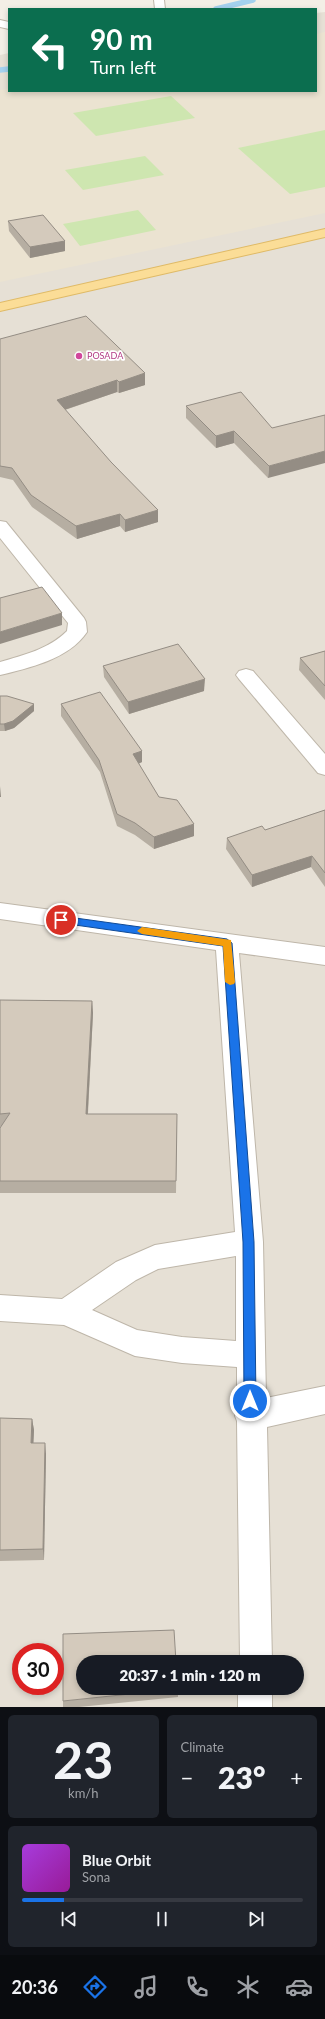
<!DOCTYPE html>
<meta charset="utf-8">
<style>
body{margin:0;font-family:Lato,sans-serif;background:#20242c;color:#f1f3f6;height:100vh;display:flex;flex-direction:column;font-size:15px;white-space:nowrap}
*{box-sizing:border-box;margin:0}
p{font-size:13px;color:#9ea1a6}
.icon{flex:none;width:22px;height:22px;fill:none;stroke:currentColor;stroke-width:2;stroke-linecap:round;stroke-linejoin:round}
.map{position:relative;height:1707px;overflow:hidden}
.sheet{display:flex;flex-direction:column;gap:8px;padding:8px;background:#0d0f14;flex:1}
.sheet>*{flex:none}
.guide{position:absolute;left:8px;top:8px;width:309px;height:84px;border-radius:0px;box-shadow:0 2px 6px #0003;background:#0b6e4f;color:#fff;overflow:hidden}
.speed{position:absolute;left:12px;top:1643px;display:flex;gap:8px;font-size:20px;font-weight:700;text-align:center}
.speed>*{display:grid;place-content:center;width:52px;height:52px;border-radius:50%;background:#171b24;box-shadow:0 2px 6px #0003;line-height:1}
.speed .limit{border:6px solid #d22;background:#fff;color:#111}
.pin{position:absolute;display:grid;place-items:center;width:34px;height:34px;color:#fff;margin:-17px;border:2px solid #fff;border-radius:50%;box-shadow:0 1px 4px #0007}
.me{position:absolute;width:44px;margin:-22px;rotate:0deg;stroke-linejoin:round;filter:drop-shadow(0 0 3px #0008)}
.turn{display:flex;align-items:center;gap:14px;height:84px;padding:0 16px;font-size:18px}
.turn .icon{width:52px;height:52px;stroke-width:2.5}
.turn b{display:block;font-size:28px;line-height:34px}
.big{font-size:30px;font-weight:800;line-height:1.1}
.sheet .widget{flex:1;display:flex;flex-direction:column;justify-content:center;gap:6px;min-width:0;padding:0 14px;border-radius:6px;background:#20242c}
.sheet .dial{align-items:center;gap:0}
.dial b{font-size:52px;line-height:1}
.song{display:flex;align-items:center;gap:12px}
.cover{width:48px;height:48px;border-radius:6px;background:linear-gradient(135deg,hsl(280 70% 55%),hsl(300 70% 35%))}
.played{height:4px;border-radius:2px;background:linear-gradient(90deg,#1a73e8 15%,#363941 15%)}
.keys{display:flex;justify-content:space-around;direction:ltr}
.heat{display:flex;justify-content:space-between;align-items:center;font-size:22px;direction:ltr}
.sheet .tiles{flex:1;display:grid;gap:8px;grid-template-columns:1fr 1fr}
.widget:last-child{grid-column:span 2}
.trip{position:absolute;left:76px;top:1655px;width:228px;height:40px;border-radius:20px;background:#171b24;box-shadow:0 2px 6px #0003;font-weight:800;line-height:40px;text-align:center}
.menu{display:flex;height:64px;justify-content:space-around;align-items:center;background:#090b0e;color:#9ea1a6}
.menu .icon{width:28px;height:28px}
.menu .current{color:#1a73e8}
.menu b{font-size:18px;color:#f1f3f6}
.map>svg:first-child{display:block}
.residential{fill:#e6e0d5;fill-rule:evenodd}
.education{fill:#ebe3d1}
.green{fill:#cee6b0}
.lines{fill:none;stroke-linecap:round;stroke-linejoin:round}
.stream{stroke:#a4d1ee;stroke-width:5.5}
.minor-casing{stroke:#beb6a9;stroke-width:2}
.major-casing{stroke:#dfba67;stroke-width:2}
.minor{fill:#fff;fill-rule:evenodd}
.major{fill:#fbdd97;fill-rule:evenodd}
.wall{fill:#b6aea2}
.shaded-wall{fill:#948d84}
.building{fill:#d4cabc;stroke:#948d84}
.route{fill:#1a73e8;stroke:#114b97}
.slow{fill:#f59e0b}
.hotel-dot{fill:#d1479c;stroke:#fff;stroke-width:1.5}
.labels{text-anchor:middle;stroke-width:3.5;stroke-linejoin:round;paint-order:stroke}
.far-hotel-label{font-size:9px;fill:#b23c85;stroke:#fff;text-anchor:start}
</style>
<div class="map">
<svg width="325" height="1707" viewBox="0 0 325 1707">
<rect width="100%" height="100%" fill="#f3efe6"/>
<path class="residential" d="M325,12V1707H0V55L9,53V91H316V13ZM21,1652H55V1686H21ZM83,1662H297V1688H83Z"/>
<polygon class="education" points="325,32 325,213 0,282 0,90 9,89 9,91 316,91 316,34"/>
<g class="green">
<polygon points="171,96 195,118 96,136 73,113"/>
<polygon points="325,130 325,187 290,194 238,148"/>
<polygon points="145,156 164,175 83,190 65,170"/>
<polygon points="138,210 156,230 80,246 63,224"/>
</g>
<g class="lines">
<g class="stream">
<polyline points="216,9 253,0"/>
<polyline points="0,70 9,69"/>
</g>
<defs>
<g id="minor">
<polygon points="154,0 164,0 165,9 155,9"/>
<polygon points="0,20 9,22 9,29 0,27"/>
<path d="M0,521L6,522L84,618L86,622L87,632C69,659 29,668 0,675V662C24,655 49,649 67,631L68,623L0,538Z"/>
<polygon points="246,669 253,671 325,754 325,775 318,773 239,679 236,675 239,671"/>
<path d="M0,903L325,947V965L239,953L263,1242L266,1398L325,1386V1414L267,1427L272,1662H240L237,1421L235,1416L237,1412V1367L182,1363L135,1356L64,1325L0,1321V1295L62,1299L116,1262L155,1245L235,1232L216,950L0,919ZM236,1256V1341L182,1337L137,1330L92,1310L136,1280L158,1269Z"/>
<rect x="238" y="1688" width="34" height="19"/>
</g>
<polygon id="major" points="325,229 325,237 0,311 0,303"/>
</defs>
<use href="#minor" class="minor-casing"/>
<use href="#major" class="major-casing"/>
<use href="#minor" class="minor"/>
<use href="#major" class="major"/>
</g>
<g class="wall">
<polygon points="8,221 65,241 65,251 30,258 9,231"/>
<polygon points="0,339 145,373 145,385 119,393 117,392 65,410 158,522 125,532 120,526 77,539 32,507 13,480 0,477"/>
<polygon points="186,406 272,428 268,478 234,443 216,448 186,418"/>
<polygon points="325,651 325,700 299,670 300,658"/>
<polygon points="103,666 204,691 129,714 104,677"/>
<polygon points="0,696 34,711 14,728 5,731 0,731"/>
<polygon points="61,704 142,751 142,762 138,764 159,797 194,836 154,849 135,835 117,826 100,772 61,716"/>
<polygon points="325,810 325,887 311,867 252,887 226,849 227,838 265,830"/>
<polygon points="0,1000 92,1001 93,1013 88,1114 177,1114 176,1193 0,1193 0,1128 1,1126 0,1127"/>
<polygon points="0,1418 32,1419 34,1430 33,1443 46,1454 44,1560 0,1561"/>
<polygon points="178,1688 178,1697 79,1707 63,1707 63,1701"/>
</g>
<g class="shaded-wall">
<polygon points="65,241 65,251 30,258 30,247"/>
<polygon points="145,373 145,385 119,393 119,382"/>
<polygon points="117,380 117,392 58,412 57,400"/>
<polygon points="234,431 234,443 216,448 216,436"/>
<polygon points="325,451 325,463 268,478 269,466"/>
<polygon points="158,510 158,522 125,532 125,520"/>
<polygon points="120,514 120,526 77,539 76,526"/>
<polygon points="62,613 62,625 0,644 0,632"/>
<polygon points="205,679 204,691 129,714 128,702"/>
<polygon points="34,704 34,711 14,728 5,731 4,724"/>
<polygon points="142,751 142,762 133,766 133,754"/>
<polygon points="0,786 1,797 0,797"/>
<polygon points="194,824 194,836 154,849 154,837"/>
<polygon points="312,856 311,867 252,887 252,875"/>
<polygon points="92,1001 93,1013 87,1126 86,1114"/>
<polygon points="32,1419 34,1430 33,1454 31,1443"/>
<polygon points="45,1443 46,1454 44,1560 43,1549"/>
</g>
<g class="building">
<polygon points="43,215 65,241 30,247 8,221"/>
<polygon points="86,316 145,373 119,382 117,380 57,400 111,462 158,510 125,520 120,514 76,526 31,495 12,468 0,466 0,339"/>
<polygon points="241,392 272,428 325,415 325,451 269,466 234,431 216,436 186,406"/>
<polygon points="42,587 62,613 0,632 0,598"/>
<polygon points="178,644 205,679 128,702 103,666"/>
<polygon points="325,651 325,686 300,658"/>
<polygon points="100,692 142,751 133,754 159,797 177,800 194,824 154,837 135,823 117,814 99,760 61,704"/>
<polygon points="0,696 7,696 34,704 13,721 4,724 0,724"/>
<polygon points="325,810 325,873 312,856 252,875 227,838 262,826 265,830"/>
<polygon points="0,1000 92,1001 86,1114 177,1114 176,1181 0,1181 0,1128 10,1113 0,1114"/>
<polygon points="0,1418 32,1419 31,1443 45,1443 43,1549 0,1550"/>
<polygon points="174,1630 176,1662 83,1662 83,1688 178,1688 178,1689 63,1701 63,1634"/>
</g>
<polygon class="route" points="61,916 227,939 232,943 254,1242 256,1401 255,1405 250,1407 246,1405 244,1401 243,1242 223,946 61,923 56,920"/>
<polygon class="slow" points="142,927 231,940 235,982 234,984 230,985 225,982 223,946 142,934 137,931"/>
<circle class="hotel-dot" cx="79" cy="356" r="4"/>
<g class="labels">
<g class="far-hotel-label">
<text x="87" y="359">POSADA</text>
</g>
</g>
</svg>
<div class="speed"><div class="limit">30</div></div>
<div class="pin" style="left:61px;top:920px;background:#d93025"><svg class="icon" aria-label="arrive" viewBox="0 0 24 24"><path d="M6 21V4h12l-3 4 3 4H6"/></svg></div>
<svg class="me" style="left:250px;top:1401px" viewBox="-20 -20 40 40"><circle r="17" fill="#1a73e8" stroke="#fff" stroke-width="3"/><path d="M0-11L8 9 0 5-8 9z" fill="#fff"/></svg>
<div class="trip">20:37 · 1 min · 120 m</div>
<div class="guide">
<div class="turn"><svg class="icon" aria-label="left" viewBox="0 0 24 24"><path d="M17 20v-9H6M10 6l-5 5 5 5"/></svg><div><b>90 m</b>Turn left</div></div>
</div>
</div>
<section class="sheet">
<div class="tiles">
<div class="widget dial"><b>23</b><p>km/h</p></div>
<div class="widget"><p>Climate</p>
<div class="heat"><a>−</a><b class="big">23°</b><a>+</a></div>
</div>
<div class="widget">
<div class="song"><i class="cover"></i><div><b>Blue Orbit</b><p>Sona</p></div></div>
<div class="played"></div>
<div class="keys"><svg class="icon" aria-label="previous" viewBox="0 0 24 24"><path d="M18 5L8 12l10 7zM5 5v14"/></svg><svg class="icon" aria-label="pause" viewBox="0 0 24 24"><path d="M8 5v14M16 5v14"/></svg><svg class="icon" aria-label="next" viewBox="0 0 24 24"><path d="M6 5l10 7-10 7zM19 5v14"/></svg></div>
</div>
</div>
</section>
<nav class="menu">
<b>20:36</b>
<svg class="icon current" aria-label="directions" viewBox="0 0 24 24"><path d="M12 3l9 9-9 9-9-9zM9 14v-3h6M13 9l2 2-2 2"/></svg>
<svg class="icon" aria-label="music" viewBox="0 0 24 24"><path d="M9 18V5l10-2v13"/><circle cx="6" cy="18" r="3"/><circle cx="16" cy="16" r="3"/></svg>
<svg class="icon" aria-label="phone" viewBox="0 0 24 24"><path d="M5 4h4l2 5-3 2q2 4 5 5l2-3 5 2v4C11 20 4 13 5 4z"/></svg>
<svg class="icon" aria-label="climate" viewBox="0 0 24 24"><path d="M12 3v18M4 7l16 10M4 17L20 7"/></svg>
<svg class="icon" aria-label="car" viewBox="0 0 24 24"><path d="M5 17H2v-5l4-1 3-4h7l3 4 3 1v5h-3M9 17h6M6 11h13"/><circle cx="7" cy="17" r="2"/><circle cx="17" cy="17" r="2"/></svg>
</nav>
